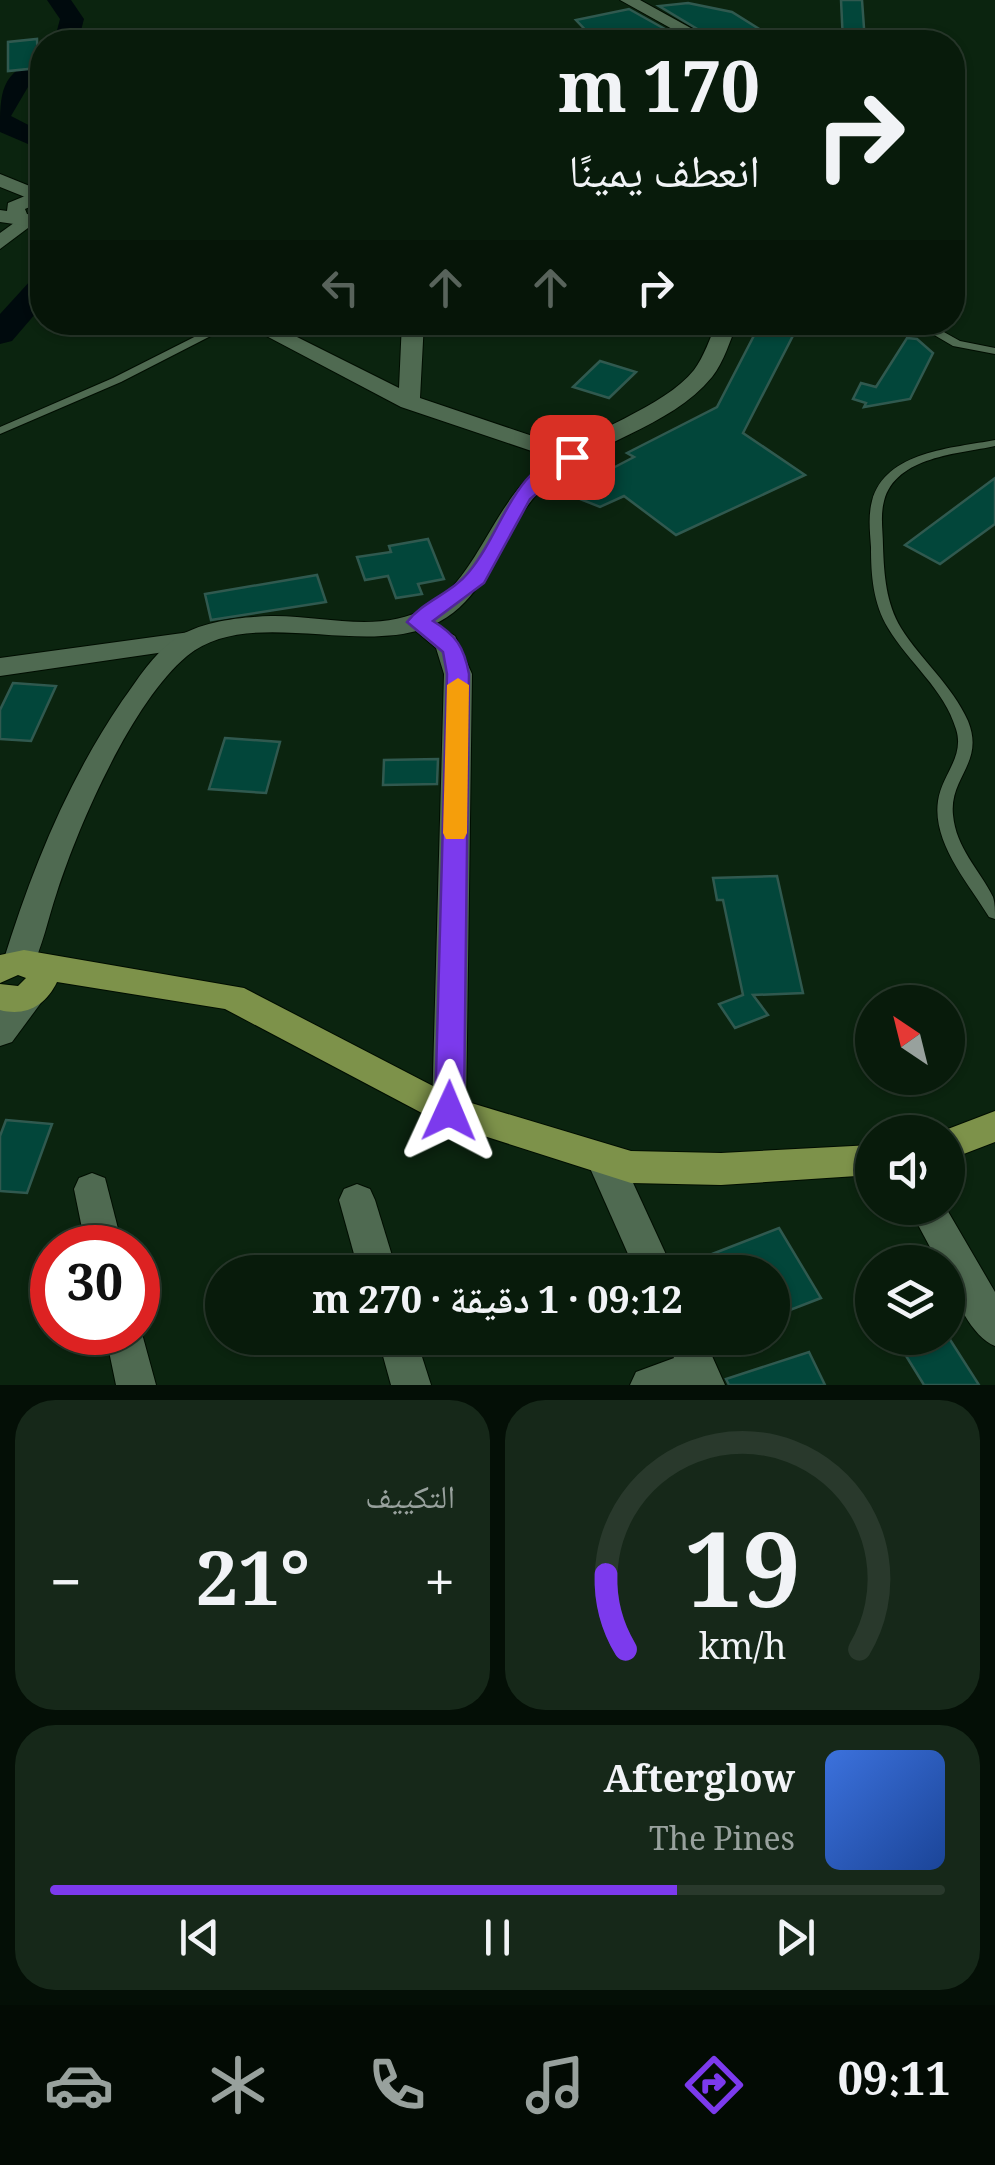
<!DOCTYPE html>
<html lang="ar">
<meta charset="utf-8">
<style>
body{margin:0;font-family:Georgia,"Noto Naskh Arabic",serif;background:#162819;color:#f1f3f6;direction:rtl;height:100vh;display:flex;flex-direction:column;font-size:38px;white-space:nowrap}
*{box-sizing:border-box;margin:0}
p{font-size:32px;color:#98a19d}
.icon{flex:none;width:55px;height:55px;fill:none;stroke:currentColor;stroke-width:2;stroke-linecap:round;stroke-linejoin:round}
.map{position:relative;height:1385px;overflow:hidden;direction:ltr}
.drawer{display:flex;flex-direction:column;gap:15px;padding:15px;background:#040f06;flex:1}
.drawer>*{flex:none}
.banner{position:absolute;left:30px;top:30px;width:935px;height:305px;border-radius:40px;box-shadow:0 2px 8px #0004,0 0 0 2px #29392c;direction:rtl;background:#081b0b;color:#f1f3f6;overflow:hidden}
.needle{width:65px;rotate:325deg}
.tools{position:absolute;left:855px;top:985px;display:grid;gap:20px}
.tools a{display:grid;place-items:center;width:110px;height:110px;border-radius:50%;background:#081b0b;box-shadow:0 2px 8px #0004,0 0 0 2px #29392c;font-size:50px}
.speed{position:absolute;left:30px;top:1225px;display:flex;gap:20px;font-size:50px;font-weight:700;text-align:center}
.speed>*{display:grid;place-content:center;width:130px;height:130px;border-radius:50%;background:#081b0b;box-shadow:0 2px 8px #0004,0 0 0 2px #29392c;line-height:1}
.speed .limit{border:15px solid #d22;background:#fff;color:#111}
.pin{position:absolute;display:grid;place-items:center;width:85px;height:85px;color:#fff;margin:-42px;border-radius:20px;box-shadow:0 5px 15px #0006}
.me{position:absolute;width:110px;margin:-55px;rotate:1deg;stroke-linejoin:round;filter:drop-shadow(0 0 8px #0008)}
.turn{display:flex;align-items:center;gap:35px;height:210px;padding:0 40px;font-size:45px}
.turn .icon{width:130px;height:130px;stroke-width:2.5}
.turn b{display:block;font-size:70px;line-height:85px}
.lanes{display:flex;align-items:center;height:95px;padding:0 40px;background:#0003;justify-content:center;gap:50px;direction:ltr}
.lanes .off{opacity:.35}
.big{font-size:75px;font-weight:700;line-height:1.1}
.drawer .widget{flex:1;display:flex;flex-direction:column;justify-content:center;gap:15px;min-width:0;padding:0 35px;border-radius:40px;background:#162819}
.drawer .dial{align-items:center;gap:0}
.dial svg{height:260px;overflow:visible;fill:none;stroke:#29392c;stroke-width:7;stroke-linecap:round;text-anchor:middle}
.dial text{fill:#f1f3f6;stroke:none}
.song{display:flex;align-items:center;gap:30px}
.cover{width:120px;height:120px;border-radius:15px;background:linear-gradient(135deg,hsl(220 70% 55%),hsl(220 70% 35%))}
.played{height:10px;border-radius:5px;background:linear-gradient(90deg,#7c3aed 70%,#29392c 70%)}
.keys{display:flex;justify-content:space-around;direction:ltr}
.heat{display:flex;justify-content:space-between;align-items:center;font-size:55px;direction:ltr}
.drawer .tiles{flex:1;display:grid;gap:15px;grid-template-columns:1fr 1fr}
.widget:last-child{grid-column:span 2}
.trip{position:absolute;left:205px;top:1255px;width:585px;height:100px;border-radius:50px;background:#081b0b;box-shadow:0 2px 8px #0004,0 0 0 2px #29392c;font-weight:700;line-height:100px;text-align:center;direction:rtl}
.dock{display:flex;height:160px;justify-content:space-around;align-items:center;background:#030b04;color:#98a19d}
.dock .icon{width:70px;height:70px}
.dock .active{color:#7c3aed}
.dock b{font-size:45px;color:#f1f3f6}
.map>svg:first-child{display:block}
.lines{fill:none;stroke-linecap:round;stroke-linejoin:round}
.river{fill:#000a0d;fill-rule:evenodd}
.building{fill:#02463a;stroke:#30594f;stroke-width:2.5}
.service-casing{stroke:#000d00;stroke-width:2}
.minor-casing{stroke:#000d00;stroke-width:2}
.tertiary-casing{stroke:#000d00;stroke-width:2}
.secondary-casing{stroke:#000d00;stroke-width:2}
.primary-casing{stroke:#000d00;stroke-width:2}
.service{fill:#4f6a51;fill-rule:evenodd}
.minor{fill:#4f6a51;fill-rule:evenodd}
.tertiary{fill:#4f6a51;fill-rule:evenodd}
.secondary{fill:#4f6a51;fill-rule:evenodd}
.primary{fill:#7d924a;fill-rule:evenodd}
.route{fill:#7c3aed;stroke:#51269a;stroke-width:2.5}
.slow{fill:#f59e0b}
</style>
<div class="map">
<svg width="995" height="1385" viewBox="0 0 995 1385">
<rect width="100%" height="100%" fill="#0b240f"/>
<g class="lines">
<g class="river">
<polygon points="47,0 71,0 84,19 78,42 54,42 60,19"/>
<path d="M42,59V78L28,87L11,116L42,132V150L0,132C0,94 0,70 42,59Z"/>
<polygon points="42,278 42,306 12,341 0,344 0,314 31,280"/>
</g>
</g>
<g class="building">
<polygon points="841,0 862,0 865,42 843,42"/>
<polygon points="688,3 732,12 764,32 733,42 719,42 659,6"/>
<polygon points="629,9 672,33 655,35 650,42 597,42 576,20"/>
<polygon points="37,39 38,68 8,71 8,42"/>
<polygon points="761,322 800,322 743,433 805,475 676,535 624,496 600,507 565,493 634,457 627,453 717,407"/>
<polygon points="907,338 917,339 933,353 910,399 864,407 866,403 853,399 861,383 876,387"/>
<polygon points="600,361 636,372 609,398 573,387"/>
<polygon points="995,478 995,524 940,564 905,545"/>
<polygon points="428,539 444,579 418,584 422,594 396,598 388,576 365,580 357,557 391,552 389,546"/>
<polygon points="317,575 326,602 211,620 205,594"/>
<polygon points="13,683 56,686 31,741 0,739 0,710"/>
<polygon points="225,738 280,742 266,793 209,789"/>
<polygon points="438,759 437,784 383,785 384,760"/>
<polygon points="777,876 803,993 753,995 768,1015 735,1028 719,1004 743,995 723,900 717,900 713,878"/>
<polygon points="6,1120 52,1124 27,1193 0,1191 0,1136"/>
<polygon points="779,1228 821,1298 772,1317 772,1272 678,1272 676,1268"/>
<polygon points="895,1338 949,1338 979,1385 924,1385"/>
<polygon points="809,1352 825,1385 729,1385 726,1379"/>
</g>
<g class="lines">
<defs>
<g id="service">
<polygon points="224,322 238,322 121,382 0,434 0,427 113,378"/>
<polygon points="912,322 926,322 960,341 995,348 995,354 953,346"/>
<path d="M995,440V446C959,454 896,456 884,501C880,516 883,531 883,546C884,575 886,603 901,628C921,660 952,685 968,721C985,763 949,777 953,815C956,848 979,869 993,897C995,903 995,911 995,919L989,917C969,884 932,843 938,801C942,774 965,757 956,729C944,689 909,663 888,628C873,603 871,575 871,547C870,532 868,516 872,501C885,451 954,448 995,440Z"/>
</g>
<g id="minor">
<polygon points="620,0 640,0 716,42 654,42 656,39 683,35"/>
<polygon points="25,215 32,217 32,225 0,249 0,233"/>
<polygon points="240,322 267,322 399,388 402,322 424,322 420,398 580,452 584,457 580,462 564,462 401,407"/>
<polygon points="418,614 455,636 472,674 466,1111 461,1121 449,1126 437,1121 432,1111 444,674 436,648 405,622"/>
<polygon points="190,632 203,641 199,647 0,676 0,658"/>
<polygon points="604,1144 617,1148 674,1272 636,1272 586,1159 591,1148"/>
<polygon points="92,1173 105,1178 123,1248 86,1248 74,1189 79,1178"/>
<polygon points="357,1184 370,1189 375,1200 397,1272 359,1272 339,1200 344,1189"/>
<path d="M909,1208H946L995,1292V1346C970,1336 948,1289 948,1262H938Z"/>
<polygon points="138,1319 156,1385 116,1385 105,1332 138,1332"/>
<polygon points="378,1338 416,1338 431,1385 391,1385"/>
<polygon points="666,1338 704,1338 725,1385 630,1385 636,1372 674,1358"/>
</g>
<polygon id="tertiary" points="0,174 42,191 42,199 30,199 0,187"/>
<g id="secondary">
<polygon points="42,189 42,202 25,209 27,214 42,216 42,228 0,222 0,210 7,211 8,203"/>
<path d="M717,322H738C730,340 724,362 712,377C670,429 590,441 542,489C497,533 489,607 423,629C351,653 246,607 187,656C132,702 79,824 57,892C48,918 43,947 30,971L19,975L8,971L3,962C32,869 67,782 122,701C138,679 153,654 176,638C202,621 241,617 271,616C323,615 380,635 428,607C480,576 492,501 546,462C586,432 665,407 694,370C704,357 710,338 717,322Z"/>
<polygon points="30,983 42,987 46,996 12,1042 0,1046 0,1008 18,987"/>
</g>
<g id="primary">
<path d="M24,950L244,988L458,1099L631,1151L721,1153L872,1145V1175L721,1185L631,1183L437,1121L225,1009L57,982C46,1005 26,1017 0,1010V984L18,986L26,978L18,975L0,983V955Z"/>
<polygon points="995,1111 995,1142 948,1160 948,1132 940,1132"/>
</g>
</defs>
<use href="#service" class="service-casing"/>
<use href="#minor" class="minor-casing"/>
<use href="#tertiary" class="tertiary-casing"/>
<use href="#secondary" class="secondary-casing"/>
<use href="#primary" class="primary-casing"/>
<use href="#service" class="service"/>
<use href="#minor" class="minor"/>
<use href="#tertiary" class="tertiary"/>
<use href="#secondary" class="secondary"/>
<use href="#primary" class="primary"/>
</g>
<path class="route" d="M572,451L581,457L530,499L484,583L433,621C456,635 464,647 469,674L464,1111L459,1119L449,1123L439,1119L435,1111L447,674L443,652L407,622C423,601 452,593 468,573C504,531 510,468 572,451Z"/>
<polygon class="slow" points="458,678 469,685 467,833 464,839 446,839 443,833 447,685"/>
</svg>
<div class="tools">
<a><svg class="needle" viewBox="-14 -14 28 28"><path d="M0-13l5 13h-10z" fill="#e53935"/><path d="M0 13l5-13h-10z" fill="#98a19d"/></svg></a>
<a><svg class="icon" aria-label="sound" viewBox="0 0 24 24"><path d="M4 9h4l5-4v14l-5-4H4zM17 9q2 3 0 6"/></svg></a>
<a><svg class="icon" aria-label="layers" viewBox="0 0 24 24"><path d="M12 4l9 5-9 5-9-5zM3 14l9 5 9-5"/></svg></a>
</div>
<div class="speed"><div class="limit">30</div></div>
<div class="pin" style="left:572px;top:457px;background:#d93025"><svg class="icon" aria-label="arrive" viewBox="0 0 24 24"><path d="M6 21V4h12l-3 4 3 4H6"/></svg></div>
<svg class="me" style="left:449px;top:1111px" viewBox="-20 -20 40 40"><path d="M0-17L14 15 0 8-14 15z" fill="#7c3aed" stroke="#fff" stroke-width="4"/></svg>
<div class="trip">09:12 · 1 دقيقة · 270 m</div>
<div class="banner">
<div class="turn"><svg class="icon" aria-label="right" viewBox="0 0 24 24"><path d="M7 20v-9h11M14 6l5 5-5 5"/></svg><div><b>170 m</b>انعطف يمينًا</div></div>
<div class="lanes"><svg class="icon off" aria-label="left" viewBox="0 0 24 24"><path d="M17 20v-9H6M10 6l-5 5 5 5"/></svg><svg class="icon off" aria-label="ahead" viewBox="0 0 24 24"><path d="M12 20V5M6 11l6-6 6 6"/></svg><svg class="icon off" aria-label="ahead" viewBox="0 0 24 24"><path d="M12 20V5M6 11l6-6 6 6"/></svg><svg class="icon" aria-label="right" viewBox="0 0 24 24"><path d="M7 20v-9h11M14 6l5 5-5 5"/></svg></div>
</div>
</div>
<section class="drawer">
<div class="tiles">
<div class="widget dial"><svg viewBox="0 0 100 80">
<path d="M14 69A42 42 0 1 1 86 69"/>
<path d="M14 69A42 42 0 0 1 8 46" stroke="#7c3aed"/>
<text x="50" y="56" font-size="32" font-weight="700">19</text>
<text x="50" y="72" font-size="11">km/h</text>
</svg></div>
<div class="widget"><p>التكييف</p>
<div class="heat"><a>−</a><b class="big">21°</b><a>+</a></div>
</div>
<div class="widget">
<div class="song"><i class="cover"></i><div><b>Afterglow</b><p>The Pines</p></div></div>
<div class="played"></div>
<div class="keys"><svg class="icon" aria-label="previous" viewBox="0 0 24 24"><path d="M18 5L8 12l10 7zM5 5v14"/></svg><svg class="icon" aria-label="pause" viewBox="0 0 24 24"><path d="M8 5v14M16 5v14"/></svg><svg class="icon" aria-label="next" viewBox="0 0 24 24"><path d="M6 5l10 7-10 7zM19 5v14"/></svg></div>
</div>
</div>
</section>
<nav class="dock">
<b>09:11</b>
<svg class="icon active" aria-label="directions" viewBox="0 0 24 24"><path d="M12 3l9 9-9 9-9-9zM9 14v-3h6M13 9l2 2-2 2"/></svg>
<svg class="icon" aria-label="music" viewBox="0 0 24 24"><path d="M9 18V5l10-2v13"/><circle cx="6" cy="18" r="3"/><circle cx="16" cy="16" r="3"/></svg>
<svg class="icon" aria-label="phone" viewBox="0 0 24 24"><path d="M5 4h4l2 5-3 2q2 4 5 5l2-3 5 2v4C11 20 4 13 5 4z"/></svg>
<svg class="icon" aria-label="climate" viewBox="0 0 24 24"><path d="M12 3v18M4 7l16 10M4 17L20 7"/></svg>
<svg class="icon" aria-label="car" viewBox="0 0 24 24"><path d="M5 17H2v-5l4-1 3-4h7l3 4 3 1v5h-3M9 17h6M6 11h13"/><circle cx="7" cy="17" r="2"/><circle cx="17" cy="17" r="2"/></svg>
</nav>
